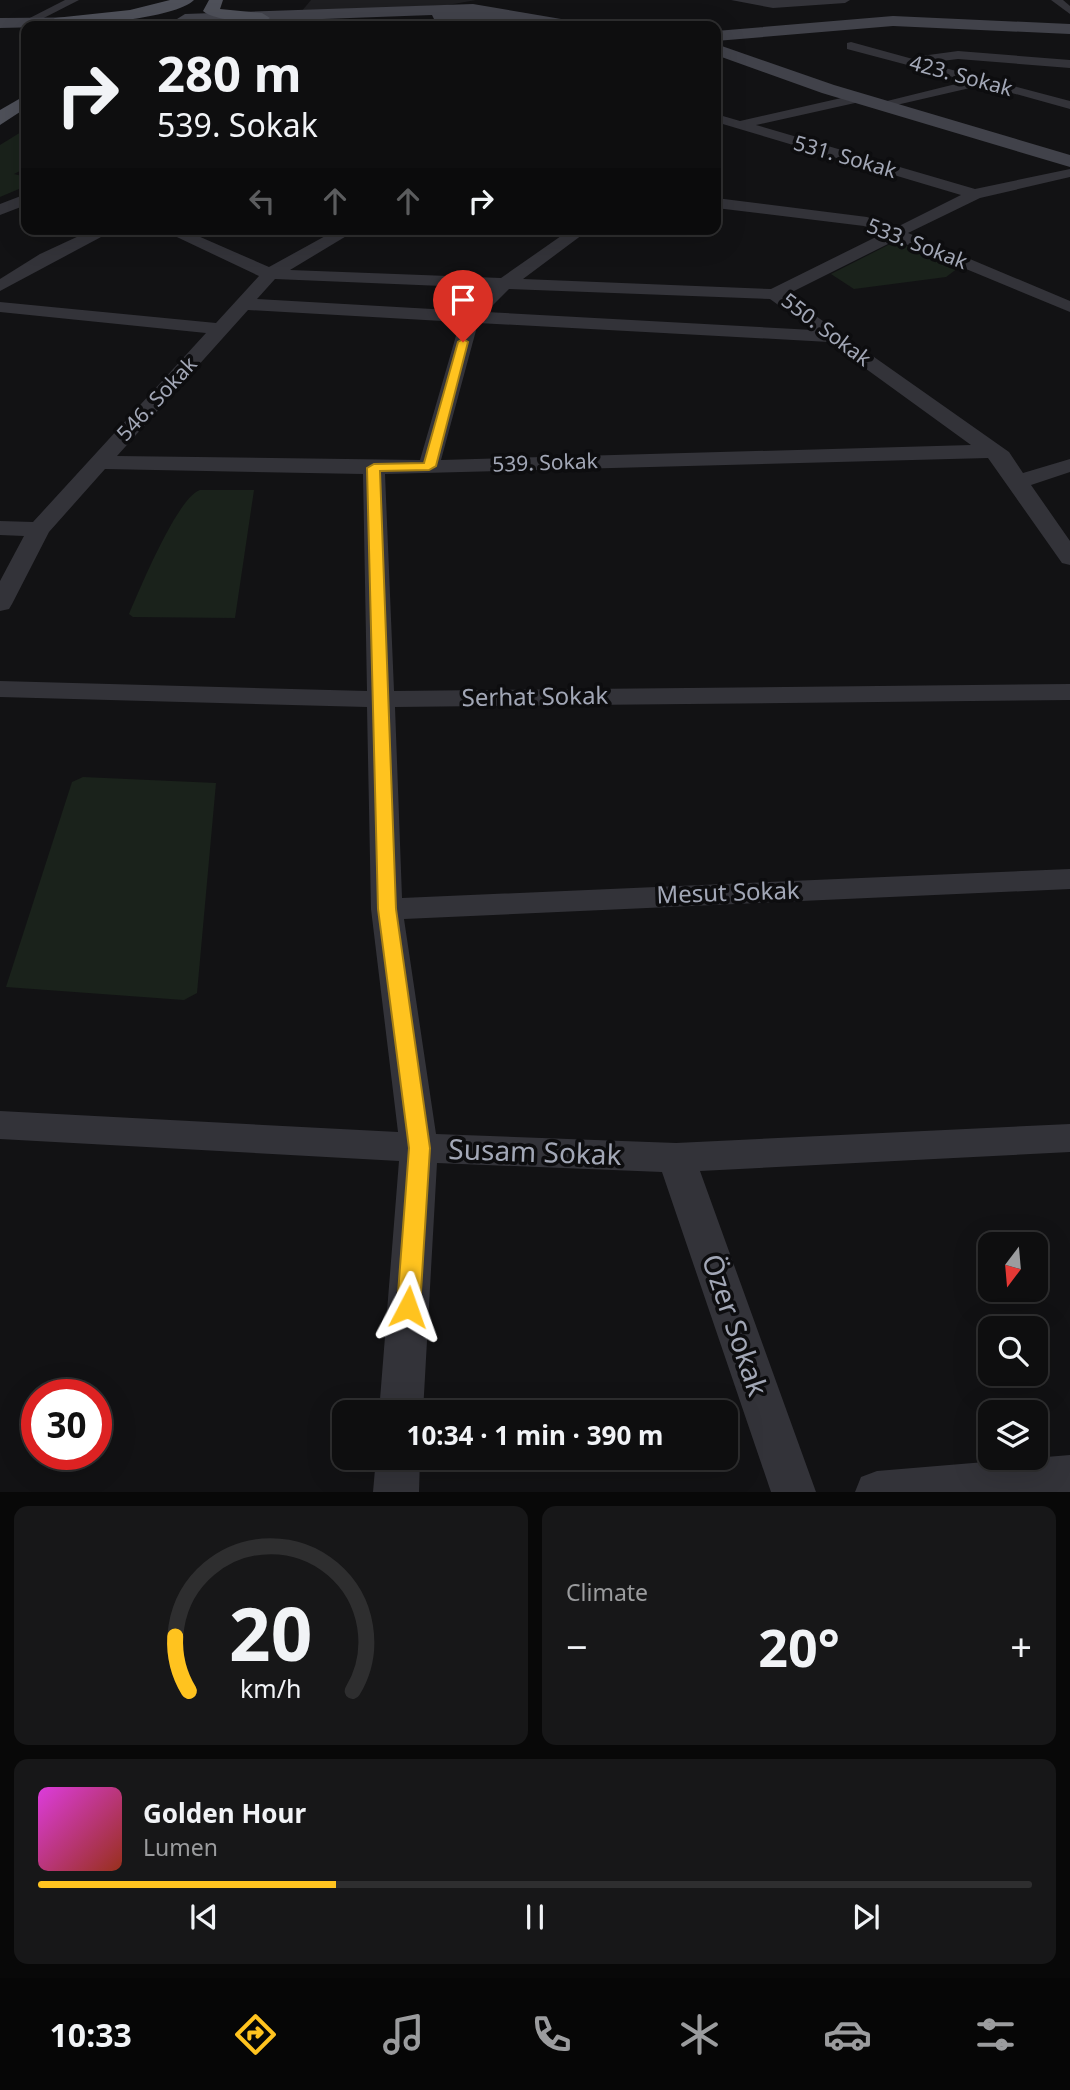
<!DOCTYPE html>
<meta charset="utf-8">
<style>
body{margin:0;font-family:"Noto Sans",sans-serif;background:#171718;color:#f1f3f6;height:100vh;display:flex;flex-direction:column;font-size:26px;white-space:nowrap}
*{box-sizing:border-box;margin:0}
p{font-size:23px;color:#9b9c9e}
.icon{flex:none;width:38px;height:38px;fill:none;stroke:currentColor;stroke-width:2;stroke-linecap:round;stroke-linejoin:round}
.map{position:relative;height:1492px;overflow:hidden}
.sheet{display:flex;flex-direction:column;gap:14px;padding:14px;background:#080808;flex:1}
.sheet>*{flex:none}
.banner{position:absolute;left:21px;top:21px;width:700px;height:214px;border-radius:14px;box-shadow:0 7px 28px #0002,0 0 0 2px #2e2e2f;background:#0e0e0f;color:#f1f3f6;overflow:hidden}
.needle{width:46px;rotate:196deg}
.controls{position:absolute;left:978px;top:1232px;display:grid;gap:14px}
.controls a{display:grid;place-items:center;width:70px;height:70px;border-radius:14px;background:#0e0e0f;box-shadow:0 7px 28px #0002,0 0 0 2px #2e2e2f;font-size:35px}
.speed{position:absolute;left:21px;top:1379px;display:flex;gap:14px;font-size:35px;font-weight:700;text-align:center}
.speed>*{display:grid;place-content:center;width:91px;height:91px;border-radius:50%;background:#0e0e0f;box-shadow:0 7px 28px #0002,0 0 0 2px #2e2e2f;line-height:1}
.speed .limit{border:10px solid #d22;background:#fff;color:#111}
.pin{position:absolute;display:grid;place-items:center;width:60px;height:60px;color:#fff;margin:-72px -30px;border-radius:50% 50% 50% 0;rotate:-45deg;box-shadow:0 0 7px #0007}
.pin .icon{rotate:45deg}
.me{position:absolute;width:77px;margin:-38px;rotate:4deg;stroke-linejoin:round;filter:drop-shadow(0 0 5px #0008)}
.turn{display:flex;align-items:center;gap:24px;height:147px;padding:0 21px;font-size:32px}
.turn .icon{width:91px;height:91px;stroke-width:2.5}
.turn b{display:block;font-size:49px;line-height:60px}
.lanes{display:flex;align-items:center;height:66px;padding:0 21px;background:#0003;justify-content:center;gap:35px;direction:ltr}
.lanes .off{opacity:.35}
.big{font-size:52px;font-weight:700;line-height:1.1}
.sheet .card{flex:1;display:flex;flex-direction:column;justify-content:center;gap:10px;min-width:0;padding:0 24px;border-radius:14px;background:#171718}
.sheet .dial{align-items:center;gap:0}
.dial svg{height:182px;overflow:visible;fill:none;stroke:#2e2e2f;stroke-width:7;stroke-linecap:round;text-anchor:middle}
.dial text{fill:#f1f3f6;stroke:none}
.song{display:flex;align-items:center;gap:21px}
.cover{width:84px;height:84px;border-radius:10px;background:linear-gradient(135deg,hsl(300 70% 55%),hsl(10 70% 35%))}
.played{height:7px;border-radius:4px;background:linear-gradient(90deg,#ffc31f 30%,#2e2e2f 30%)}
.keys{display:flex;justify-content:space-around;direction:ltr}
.heat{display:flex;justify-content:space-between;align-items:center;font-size:38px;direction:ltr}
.sheet .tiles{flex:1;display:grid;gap:14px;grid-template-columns:1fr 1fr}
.card:last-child{grid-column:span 2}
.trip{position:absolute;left:332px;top:1400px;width:406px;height:70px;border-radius:14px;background:#0e0e0f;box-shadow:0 7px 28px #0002,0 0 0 2px #2e2e2f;font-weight:700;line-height:70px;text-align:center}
.tab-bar{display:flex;height:112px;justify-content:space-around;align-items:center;background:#060606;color:#9b9c9e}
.tab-bar .icon{width:49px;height:49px}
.tab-bar .selected{color:#ffc31f}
.tab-bar b{font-size:32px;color:#f1f3f6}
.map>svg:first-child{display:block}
.built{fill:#1e1e21}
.green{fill:#1a221b}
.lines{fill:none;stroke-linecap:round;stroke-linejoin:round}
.minor{fill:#333339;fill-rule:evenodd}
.secondary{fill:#41424a;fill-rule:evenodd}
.primary{fill:#4e5059;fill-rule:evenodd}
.route{fill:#ffc31f;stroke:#a67f14;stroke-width:2}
.labels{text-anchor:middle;stroke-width:7;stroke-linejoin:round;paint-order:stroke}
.far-street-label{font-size:21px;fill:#a2a7b6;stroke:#0d0d0f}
.street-label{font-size:24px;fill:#a2a7b6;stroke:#0d0d0f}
.near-street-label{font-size:28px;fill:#a2a7b6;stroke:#0d0d0f}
</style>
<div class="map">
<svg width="1070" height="1492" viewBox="0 0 1070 1492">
<rect width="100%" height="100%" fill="#121214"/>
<polygon class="built" points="311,0 476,0 448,5 301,12"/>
<g class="green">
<polygon points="26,129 26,168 14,174 26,177 26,186 0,197 0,145"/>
<polygon points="896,241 958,268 946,277 854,289 831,274"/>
<path d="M200,490H254L235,618L133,617L129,614C140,589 177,498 200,490Z"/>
<polygon points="83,777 216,783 197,993 184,1000 6,987 72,782"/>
</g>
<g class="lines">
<g class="minor">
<polygon points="65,0 79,0 30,25 20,23"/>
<polygon points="731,0 850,0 845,3 773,8"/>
<polygon points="1051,0 1063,0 1070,6 1070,14"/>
<polygon points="466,18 470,19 470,23 443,26"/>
<polygon points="851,42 920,61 921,56 958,51 1070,60 1070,68 958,59 926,63 1070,101 1070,109 983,85 879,109 879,103 968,81 847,49 847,43"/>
<path d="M859,94L864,95V101L756,125L975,189L1070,169V177L980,198L908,233L1070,301V312L896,240L786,295L1009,452L1023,473L1070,459V472L1031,485L1070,541V565L1062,563L988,458L385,474L394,691L1070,684V700L395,707L402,898L1070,869V889L404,919L436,1134L676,1143L1070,1124V1152L700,1171L816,1492H771L662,1172L437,1163L423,1412H379L399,1161L0,1139V1111L398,1132L371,909L367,707L0,697V681L367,691L363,474L105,469L49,532L12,604L9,609L0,611V581L24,536L0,535V521L33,522L206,333L0,312V302L216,323L259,276L160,229H182L269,267L338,229H358L290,270L501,278L571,229H590L523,279L771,289L882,234L864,226L716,208V198L867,217L895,228L961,195L716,122V114L740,121ZM275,279L490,288L467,311L257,299ZM509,289L770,299L813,330L486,312ZM248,310L460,322L420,460L117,456ZM478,323L829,342L971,445L441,460Z"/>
<polygon points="26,194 26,205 0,215 0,204"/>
<polygon points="94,229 116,229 0,291 0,279 40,254"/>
<polygon points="1070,1455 1070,1492 855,1492 861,1477 877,1471"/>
<polygon points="376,1458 420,1458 419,1492 373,1492"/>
</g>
<g class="secondary">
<polygon points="473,4 573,21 581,26 545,26 496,19 466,26 434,19 432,15 185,24 177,19 185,14"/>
<polygon points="893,16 1070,24 1070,34 893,26 716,41 716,31"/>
<polygon points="121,17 129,22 127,25 0,28 0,18"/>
<polygon points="716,44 834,85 1070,155 1070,167 822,93 716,55"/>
</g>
<g class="primary">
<path d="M170,0H194C175,19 79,26 49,26L47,23L55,18L130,10Z"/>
<path d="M209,0H223L220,9L262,13L270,18C261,26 212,20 203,11Z"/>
<polygon points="26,95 26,108 0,125 0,110"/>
</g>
</g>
<polygon class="route" points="463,339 468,342 436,466 429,470 380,471 396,909 430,1148 420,1307 417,1314 408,1317 400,1314 397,1307 409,1148 378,909 367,468 374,464 424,463 458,342"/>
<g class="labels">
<g class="far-street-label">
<text transform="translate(961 76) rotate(15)" y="7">423. Sokak</text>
<text transform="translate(845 157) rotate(16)" y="7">531. Sokak</text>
<text transform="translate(917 244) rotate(21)" y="7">533. Sokak</text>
<text transform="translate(826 330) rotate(37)" y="7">550. Sokak</text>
<text transform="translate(157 399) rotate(-47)" y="7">546. Sokak</text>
<text transform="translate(545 463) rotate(-2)" y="7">539. Sokak</text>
</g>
<g class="street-label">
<text transform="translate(535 697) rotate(-1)" y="8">Serhat Sokak</text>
<text transform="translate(728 893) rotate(-2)" y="8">Mesut Sokak</text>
</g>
<g class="near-street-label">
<text transform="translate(535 1152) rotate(2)" y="10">Susam Sokak</text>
<text transform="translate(735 1325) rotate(71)" y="10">Özer Sokak</text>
</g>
</g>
</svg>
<div class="controls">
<a><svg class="needle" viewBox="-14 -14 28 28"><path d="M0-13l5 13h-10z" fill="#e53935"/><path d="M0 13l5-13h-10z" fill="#9b9c9e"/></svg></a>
<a><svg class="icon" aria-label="search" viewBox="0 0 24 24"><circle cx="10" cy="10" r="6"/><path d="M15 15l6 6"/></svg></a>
<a><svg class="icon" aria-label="layers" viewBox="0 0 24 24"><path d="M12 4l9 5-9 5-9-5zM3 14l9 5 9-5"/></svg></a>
</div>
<div class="speed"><div class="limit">30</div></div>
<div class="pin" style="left:463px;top:342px;background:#d93025"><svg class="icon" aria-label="arrive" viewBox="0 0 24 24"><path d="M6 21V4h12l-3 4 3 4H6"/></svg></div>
<svg class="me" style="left:408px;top:1307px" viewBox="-20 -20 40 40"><path d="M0-17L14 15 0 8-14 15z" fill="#ffc31f" stroke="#fff" stroke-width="4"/></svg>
<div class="trip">10:34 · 1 min · 390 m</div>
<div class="banner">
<div class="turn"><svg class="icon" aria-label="right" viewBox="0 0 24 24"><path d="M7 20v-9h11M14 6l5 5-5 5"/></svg><div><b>280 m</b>539. Sokak</div></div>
<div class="lanes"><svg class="icon off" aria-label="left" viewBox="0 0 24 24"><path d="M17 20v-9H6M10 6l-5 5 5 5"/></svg><svg class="icon off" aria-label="ahead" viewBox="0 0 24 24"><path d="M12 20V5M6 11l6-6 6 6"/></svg><svg class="icon off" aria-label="ahead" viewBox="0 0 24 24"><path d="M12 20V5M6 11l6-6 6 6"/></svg><svg class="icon" aria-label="right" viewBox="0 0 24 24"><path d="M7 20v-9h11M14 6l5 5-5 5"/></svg></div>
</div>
</div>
<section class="sheet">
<div class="tiles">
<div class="card dial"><svg viewBox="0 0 100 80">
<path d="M14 69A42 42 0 1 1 86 69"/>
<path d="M14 69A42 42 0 0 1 8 45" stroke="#ffc31f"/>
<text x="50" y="56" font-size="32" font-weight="700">20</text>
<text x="50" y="72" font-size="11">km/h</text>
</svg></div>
<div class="card"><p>Climate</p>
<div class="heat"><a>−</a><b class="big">20°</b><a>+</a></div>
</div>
<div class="card">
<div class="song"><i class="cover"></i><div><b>Golden Hour</b><p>Lumen</p></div></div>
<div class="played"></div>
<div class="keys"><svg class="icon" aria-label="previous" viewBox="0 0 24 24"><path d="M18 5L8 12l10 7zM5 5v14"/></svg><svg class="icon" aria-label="pause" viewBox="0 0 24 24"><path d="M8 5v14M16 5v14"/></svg><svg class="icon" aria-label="next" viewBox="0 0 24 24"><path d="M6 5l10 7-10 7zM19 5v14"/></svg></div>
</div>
</div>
</section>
<nav class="tab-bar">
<b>10:33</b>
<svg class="icon selected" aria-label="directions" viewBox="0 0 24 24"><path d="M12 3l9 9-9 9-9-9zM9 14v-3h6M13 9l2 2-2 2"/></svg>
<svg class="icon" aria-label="music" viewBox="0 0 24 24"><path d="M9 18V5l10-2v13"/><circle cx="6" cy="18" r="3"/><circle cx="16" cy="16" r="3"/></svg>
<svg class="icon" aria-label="phone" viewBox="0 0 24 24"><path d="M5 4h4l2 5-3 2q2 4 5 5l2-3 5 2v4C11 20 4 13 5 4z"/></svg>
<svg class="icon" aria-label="climate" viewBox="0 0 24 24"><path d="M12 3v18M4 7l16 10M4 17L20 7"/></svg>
<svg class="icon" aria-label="car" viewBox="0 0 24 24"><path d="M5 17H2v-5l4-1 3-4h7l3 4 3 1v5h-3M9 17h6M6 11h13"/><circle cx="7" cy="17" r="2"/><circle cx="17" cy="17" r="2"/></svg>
<svg class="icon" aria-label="filters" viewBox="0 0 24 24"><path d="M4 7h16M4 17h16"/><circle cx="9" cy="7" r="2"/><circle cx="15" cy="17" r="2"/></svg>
</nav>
